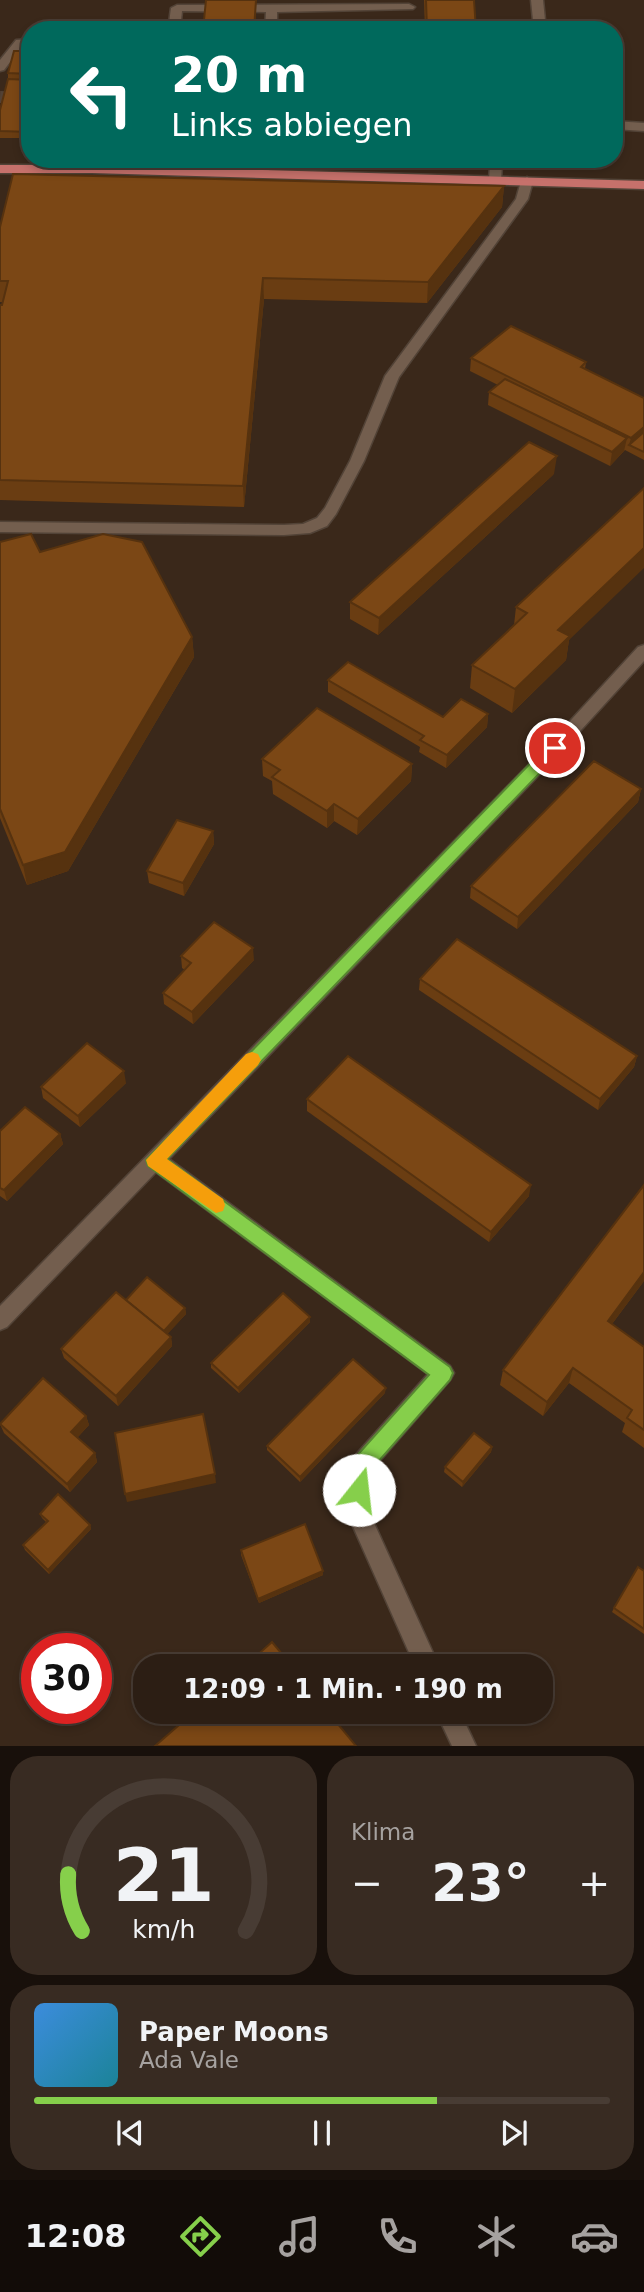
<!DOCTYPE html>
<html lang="de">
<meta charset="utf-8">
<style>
body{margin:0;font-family:"DejaVu Sans",sans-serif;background:#382b22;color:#f1f3f6;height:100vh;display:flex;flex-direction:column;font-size:26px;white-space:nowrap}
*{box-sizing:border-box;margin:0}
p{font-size:23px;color:#a6a2a0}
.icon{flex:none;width:38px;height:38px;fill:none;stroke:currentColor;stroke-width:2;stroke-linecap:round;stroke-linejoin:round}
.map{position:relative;height:1746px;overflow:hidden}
.drawer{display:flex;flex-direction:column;gap:10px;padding:10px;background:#18100b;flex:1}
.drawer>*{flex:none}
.top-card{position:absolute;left:21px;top:21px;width:602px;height:147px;border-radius:28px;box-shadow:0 4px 10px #0003,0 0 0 2px #483c34;background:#00695c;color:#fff;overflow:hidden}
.speed{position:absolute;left:21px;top:1633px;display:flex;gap:14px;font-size:35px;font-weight:700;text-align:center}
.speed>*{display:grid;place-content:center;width:91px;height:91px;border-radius:50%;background:#2c1e14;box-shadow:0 4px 10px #0003,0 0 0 2px #483c34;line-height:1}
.speed .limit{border:10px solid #d22;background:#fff;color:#111}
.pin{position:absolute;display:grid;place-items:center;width:60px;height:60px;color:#fff;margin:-30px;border:4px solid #fff;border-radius:50%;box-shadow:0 2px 7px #0007}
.me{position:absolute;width:77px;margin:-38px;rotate:16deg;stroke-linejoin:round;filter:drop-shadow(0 0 5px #0008)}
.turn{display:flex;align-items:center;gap:24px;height:147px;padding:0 35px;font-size:32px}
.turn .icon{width:91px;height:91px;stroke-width:2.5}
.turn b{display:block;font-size:49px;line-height:60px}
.big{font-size:52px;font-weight:700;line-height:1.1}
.drawer .widget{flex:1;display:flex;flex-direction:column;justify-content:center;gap:10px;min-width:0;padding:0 24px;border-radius:28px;background:#382b22}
.drawer .dial{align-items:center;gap:0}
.dial svg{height:182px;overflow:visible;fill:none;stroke:#483c34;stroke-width:7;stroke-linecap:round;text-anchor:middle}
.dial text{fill:#f1f3f6;stroke:none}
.song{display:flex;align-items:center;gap:21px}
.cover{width:84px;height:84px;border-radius:10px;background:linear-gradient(135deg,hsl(210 70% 55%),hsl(190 70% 35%))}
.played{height:7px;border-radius:4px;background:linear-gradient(90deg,#86cf4b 70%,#483c34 70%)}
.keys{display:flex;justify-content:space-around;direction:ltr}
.heat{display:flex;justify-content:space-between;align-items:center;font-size:38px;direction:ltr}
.drawer .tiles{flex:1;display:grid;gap:10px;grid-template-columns:1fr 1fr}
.widget:last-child{grid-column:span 2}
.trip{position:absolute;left:133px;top:1654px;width:420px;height:70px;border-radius:28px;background:#2c1e14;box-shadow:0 4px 10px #0003,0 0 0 2px #483c34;font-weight:700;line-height:70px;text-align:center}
.tab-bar{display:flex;height:112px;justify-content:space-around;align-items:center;background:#120c08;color:#a6a2a0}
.tab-bar .icon{width:49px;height:49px}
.tab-bar .selected{color:#86cf4b}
.tab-bar b{font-size:32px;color:#f1f3f6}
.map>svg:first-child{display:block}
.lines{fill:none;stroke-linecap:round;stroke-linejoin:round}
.minor-tunnel{stroke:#524134;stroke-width:12;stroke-dasharray:12 6;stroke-linecap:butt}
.minor-casing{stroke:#524337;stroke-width:3}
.major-casing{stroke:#524337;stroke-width:3}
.minor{fill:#735e4e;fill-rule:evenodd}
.major{fill:#c6716b;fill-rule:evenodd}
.wall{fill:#6a3d12}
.shaded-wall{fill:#56320f}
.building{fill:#7b4715;stroke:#56320f;stroke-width:2}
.route{fill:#86cf4b;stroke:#578731;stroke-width:2}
.slow{fill:#f59e0b}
</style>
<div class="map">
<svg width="644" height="1746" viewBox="0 0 644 1746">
<rect width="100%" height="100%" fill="#3a281a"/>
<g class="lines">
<polyline class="minor-tunnel" points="0,97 30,98"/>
<defs>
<g id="minor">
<polygon points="531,0 543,0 546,30 534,30"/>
<polygon points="409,4 415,7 413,9 277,12 277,30 265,30 266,12 182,11 180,30 168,30 171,8 177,5"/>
<polygon points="30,39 30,45 23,45 4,70 0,71 0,60 16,40"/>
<polygon points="614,121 644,123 644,131 614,129"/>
<polygon points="259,159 271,159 268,177 264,178 258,174"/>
<polygon points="494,159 508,159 502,165 501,180 495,184 489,180 490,164"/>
<polygon points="527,177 533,181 528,199 399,377 364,461 336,514 327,526 310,533 284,535 0,532 0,522 284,525 303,524 317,518 325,508 350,461 385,376 516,199 521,181"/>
<polygon points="644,645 644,661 561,752 169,1159 450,1366 454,1373 450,1380 371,1471 369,1512 439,1666 415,1666 347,1513 349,1467 352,1459 428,1374 156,1172 7,1327 0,1330 0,1306 549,744 638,647"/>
<polygon points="436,1712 460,1712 476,1746 452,1746"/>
</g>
<polygon id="major" points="0,165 92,165 644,181 644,189 92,173 0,173"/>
</defs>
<use href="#minor" class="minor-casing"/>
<use href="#major" class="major-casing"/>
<use href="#minor" class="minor"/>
<use href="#major" class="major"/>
</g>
<g class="wall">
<polygon points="424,0 474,0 476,30 425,30"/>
<polygon points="30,51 30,138 0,138 0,110 8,79 8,73"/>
<polygon points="504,186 502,207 427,303 264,299 244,507 0,500 0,305 2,305 3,302 0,302 0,227"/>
<polygon points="471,358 586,362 585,369 644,398 644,460 625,450 624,451 610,466 488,405 489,392 498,385 470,371"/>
<polygon points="554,474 378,635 350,619 350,602"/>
<polygon points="644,488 569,640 566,660 512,713 470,688 472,665 514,625 516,607"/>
<polygon points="0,542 40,552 192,637 194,657 68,871 27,885 0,818"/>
<polygon points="328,680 443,717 488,714 487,727 446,768 419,752 420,747 328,692"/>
<polygon points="262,759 412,764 411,781 357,835 334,821 327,828 273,794 272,781 263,776"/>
<polygon points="641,789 638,802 517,929 470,898 471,886"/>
<polygon points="213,831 214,844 184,896 149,883 147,871"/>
<polygon points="181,956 254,960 193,1024 164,1004 163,993 185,970 182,968"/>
<polygon points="420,979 637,1056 634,1067 598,1110 419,990"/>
<polygon points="126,1083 80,1127 43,1098 41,1087"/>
<polygon points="307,1099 529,1196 489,1242 307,1111"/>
<polygon points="0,1131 60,1134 63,1144 7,1201 0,1196"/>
<polygon points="644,1281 612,1324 644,1347 644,1448 622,1432 625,1423 569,1383 543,1416 500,1385 503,1370"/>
<polygon points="126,1300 185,1308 186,1314 167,1334 171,1337 172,1346 118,1406 64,1358 61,1349"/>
<polygon points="310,1317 310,1322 239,1393 211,1368 211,1363"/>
<polygon points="385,1393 300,1482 267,1450 267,1446"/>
<polygon points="86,1416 89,1425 77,1438 95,1453 97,1462 70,1492 4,1433 0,1424"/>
<polygon points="492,1447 491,1452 462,1487 444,1472 445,1467"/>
<polygon points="40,1514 90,1525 91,1529 49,1574 25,1550 23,1545 46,1522 42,1518"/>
<polygon points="241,1550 323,1575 259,1603 241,1555"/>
<polygon points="644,1571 644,1634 612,1612 614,1608"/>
</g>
<g class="shaded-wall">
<polygon points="256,0 256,30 254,30"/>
<polygon points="504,186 502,207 427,303 428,282"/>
<polygon points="263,278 264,299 244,507 243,486"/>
<polygon points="644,427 644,438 629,445 631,438"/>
<polygon points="627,438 624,451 610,466 612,452"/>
<polygon points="557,456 554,474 378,635 379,618"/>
<polygon points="644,548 644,568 569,640 566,660 512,713 515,689 558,630"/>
<polygon points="192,637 194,657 68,871 27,885 23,865"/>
<polygon points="488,714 487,727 446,768 447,755"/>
<polygon points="412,764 411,781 357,835 358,819"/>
<polygon points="641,789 638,802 517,929 518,917"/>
<polygon points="334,804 334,821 327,828 327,811"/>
<polygon points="213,831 214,844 184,896 183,883"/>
<polygon points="253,948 254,960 193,1024 192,1012"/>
<polygon points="637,1056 634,1067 598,1110 600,1099"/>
<polygon points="124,1071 126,1083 80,1127 78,1116"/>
<polygon points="60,1134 63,1144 7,1201 4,1190"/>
<polygon points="531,1185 529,1196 489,1242 491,1232"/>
<polygon points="644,1272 644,1281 603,1336 608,1321"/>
<polygon points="185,1308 186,1314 163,1339 162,1334"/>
<polygon points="310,1317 310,1322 239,1393 238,1388"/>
<polygon points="171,1337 172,1346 118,1406 116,1396"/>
<polygon points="573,1368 569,1383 543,1416 547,1402"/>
<polygon points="386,1388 385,1393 300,1482 300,1477"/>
<polygon points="86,1416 89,1425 74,1441 71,1432"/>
<polygon points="492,1447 491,1452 462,1487 463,1482"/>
<polygon points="95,1453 97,1462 70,1492 67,1484"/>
<polygon points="215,1474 216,1483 127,1502 125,1494"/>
<polygon points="90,1525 91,1529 49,1574 48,1570"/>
<polygon points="323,1571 323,1575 259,1603 258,1599"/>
</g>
<g class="building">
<polygon points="206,0 256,0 254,30 203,30"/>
<polygon points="426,0 474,0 476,30 427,30"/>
<polygon points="14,51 30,51 30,74 8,73"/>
<polygon points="8,79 30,80 30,132 0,131 0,110"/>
<polygon points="13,174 504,186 428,282 263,278 243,486 0,480 0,305 2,305 8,281 0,281 0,227"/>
<polygon points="511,326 586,362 581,367 644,398 644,427 631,438 471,358"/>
<polygon points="505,379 627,438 612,452 489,392"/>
<polygon points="644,432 644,452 629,445"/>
<polygon points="529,442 557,456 379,618 350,602"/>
<polygon points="644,488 644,548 558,630 570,636 515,689 472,665 527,613 516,607"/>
<polygon points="31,534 40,552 103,534 142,542 192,637 65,852 23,865 0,809 0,542"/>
<polygon points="348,662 443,717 461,699 488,714 447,755 420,740 424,736 328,680"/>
<polygon points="317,708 412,764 358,819 334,804 327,811 272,777 280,770 262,759"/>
<polygon points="594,761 641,789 518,917 471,886"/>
<polygon points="177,820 213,831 183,883 147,871"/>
<polygon points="214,922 253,948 192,1012 163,993 191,963 181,956"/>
<polygon points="457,939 637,1056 600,1099 420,979"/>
<polygon points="87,1043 124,1071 78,1116 41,1087"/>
<polygon points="348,1056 531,1185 491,1232 307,1099"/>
<polygon points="25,1107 60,1134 4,1190 0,1188 0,1131"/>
<polygon points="644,1185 644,1272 608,1321 644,1347 644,1430 627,1418 632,1410 573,1368 547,1402 503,1370"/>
<polygon points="147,1277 185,1308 164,1331 126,1300"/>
<polygon points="116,1292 171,1337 116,1396 61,1349"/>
<polygon points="283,1293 310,1317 238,1388 211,1363"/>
<polygon points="353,1359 386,1388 300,1477 267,1446"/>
<polygon points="43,1378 86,1416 71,1432 95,1453 67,1484 0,1424"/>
<polygon points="203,1414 215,1474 125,1494 115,1433"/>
<polygon points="474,1433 492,1447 463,1482 445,1467"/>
<polygon points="58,1494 90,1525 48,1570 23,1545 48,1521 40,1514"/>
<polygon points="305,1524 323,1571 258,1599 241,1550"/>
<polygon points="638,1567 644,1571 644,1629 614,1608"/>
<polygon points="272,1642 292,1666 245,1666"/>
<polygon points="194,1712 328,1712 356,1746 155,1746"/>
</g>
<polygon class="route" points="555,742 562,748 560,752 167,1159 450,1367 453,1373 450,1380 370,1471 366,1497 359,1500 352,1497 349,1490 353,1460 429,1375 148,1166 146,1160 549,744"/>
<polygon class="slow" points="252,1052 258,1054 261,1060 258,1065 167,1159 223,1199 225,1205 223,1211 216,1213 148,1166 146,1160 246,1054"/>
</svg>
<div class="speed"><div class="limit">30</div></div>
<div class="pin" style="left:555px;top:748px;background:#d93025"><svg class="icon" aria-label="arrive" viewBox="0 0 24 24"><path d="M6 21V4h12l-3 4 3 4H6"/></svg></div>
<svg class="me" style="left:359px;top:1490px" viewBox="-20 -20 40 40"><circle r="19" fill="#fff"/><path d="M0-13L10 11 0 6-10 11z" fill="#86cf4b"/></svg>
<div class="trip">12:09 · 1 Min. · 190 m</div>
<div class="top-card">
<div class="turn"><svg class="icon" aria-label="left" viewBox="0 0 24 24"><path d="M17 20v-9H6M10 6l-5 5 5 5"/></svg><div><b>20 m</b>Links abbiegen</div></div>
</div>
</div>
<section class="drawer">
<div class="tiles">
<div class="widget dial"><svg viewBox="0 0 100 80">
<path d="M14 69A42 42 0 1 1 86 69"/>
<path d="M14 69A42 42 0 0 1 8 44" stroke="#86cf4b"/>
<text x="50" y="56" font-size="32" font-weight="700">21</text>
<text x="50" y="72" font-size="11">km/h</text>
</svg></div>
<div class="widget"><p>Klima</p>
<div class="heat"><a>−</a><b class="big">23°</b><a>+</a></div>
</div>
<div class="widget">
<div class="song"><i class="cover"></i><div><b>Paper Moons</b><p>Ada Vale</p></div></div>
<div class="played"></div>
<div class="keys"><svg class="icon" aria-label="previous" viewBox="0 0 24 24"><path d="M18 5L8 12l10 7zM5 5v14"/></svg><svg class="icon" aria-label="pause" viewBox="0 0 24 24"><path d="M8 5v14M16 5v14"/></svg><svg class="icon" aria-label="next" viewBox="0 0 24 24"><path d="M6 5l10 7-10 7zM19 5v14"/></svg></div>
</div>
</div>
</section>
<nav class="tab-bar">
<b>12:08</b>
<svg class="icon selected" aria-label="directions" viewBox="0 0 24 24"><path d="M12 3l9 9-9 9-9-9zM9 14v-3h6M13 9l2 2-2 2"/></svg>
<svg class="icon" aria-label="music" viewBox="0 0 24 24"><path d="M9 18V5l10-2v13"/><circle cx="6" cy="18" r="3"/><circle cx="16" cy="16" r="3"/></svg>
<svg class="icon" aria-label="phone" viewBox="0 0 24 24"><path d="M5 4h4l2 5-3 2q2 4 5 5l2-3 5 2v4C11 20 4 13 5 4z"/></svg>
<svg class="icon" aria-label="climate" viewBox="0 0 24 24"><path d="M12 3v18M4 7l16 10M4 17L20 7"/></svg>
<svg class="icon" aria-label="car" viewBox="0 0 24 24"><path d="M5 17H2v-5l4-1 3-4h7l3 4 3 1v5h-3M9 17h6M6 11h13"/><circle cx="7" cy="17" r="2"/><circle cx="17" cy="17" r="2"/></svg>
</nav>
